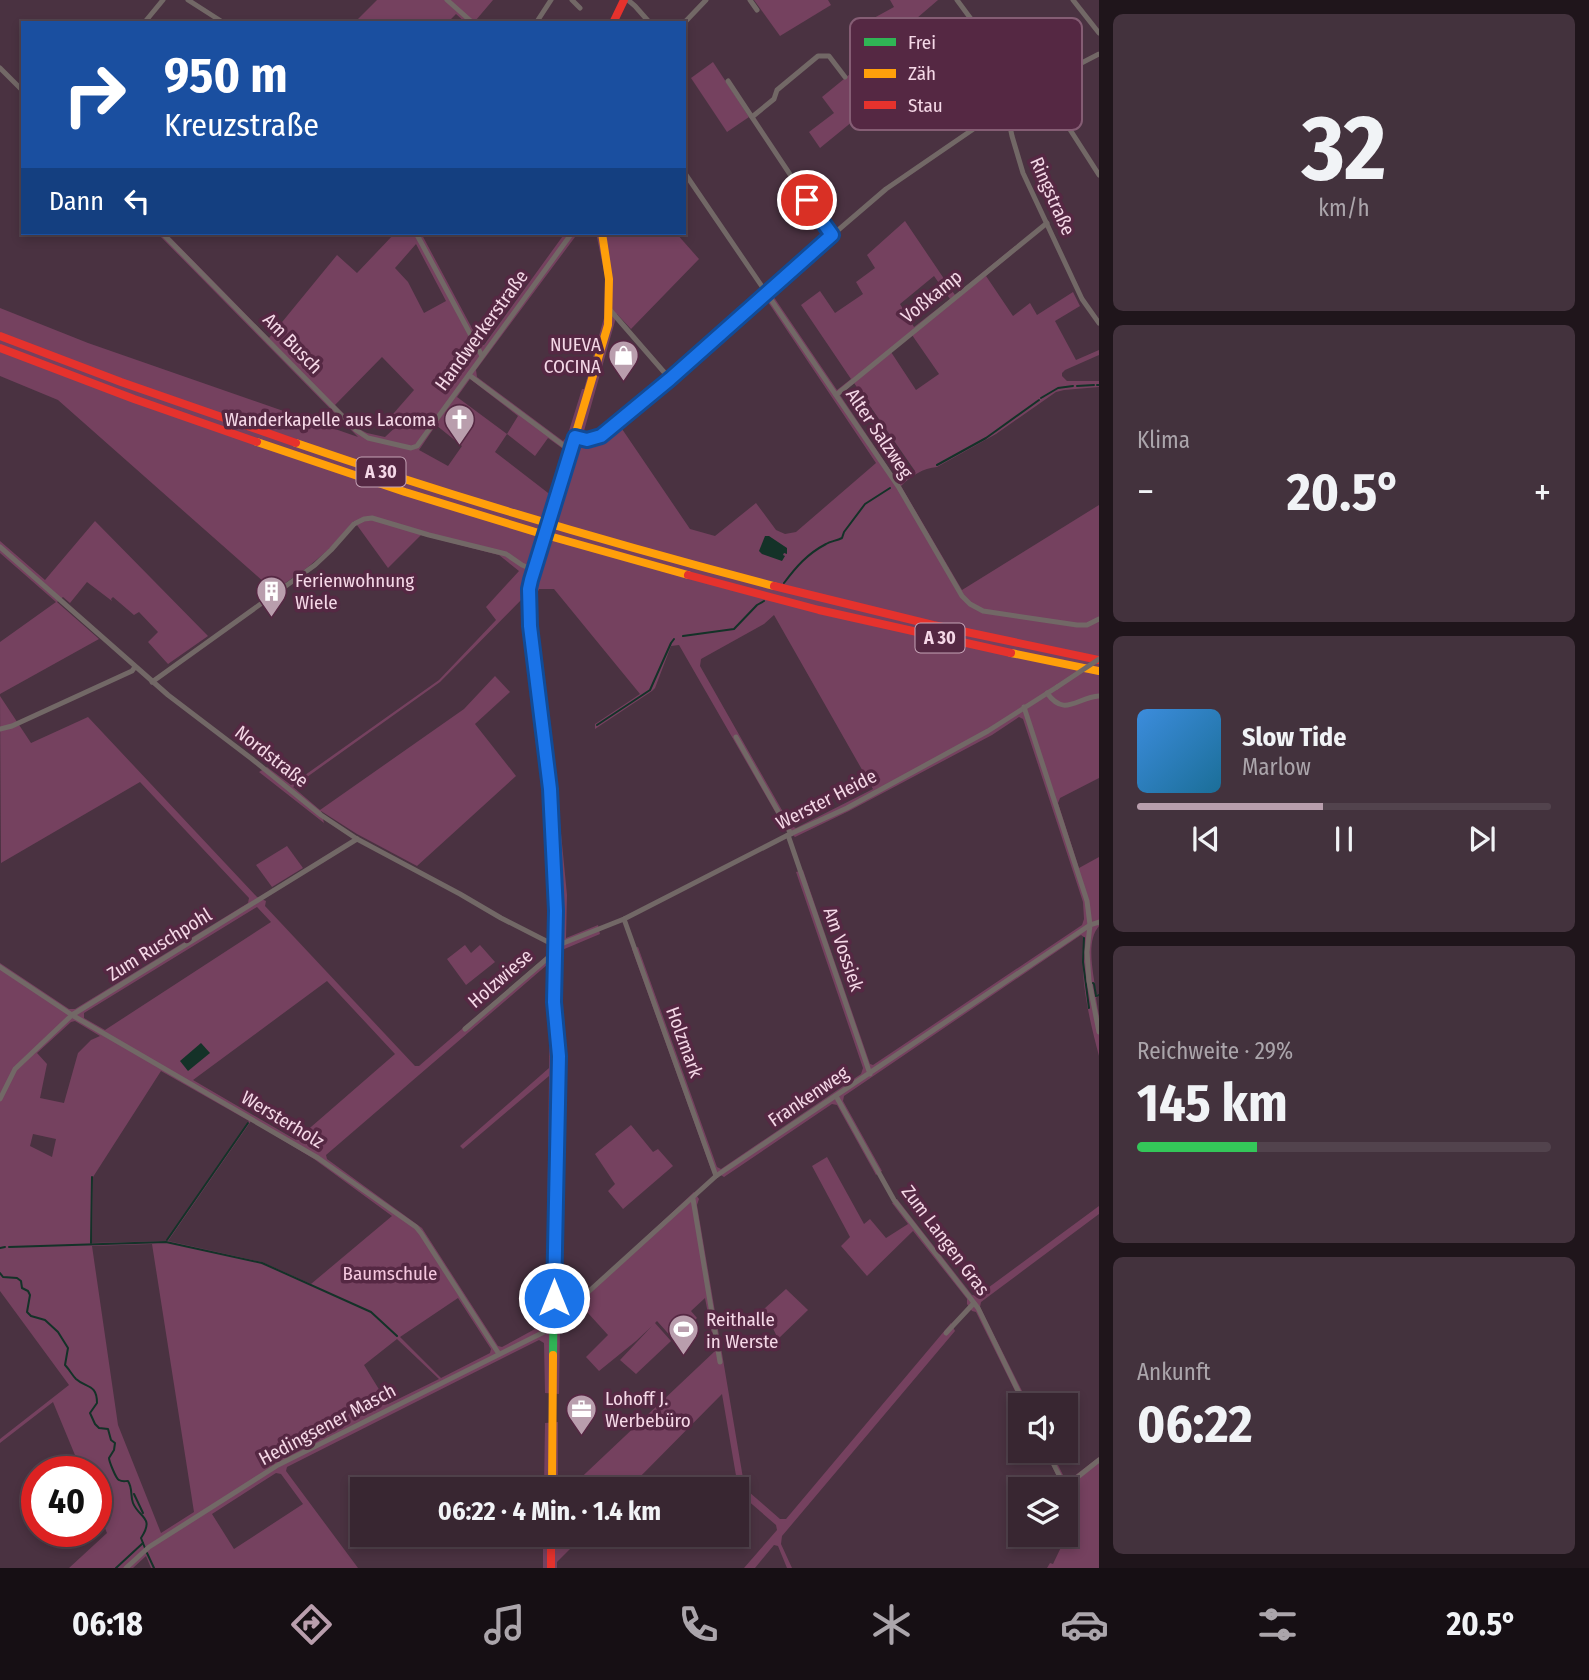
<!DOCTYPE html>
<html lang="de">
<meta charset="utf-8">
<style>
body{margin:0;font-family:"Fira Sans Condensed",sans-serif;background:#43323d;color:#f1f3f6;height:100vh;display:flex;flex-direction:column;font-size:26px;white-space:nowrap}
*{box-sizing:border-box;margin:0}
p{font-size:23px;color:#aba5ab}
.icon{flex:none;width:38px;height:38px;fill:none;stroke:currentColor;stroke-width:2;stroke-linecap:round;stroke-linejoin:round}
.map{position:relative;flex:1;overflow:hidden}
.drawer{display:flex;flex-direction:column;gap:14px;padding:14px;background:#1f151b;width:490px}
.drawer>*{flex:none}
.guide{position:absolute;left:21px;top:21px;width:665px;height:214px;border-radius:0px;box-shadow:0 4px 10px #0003,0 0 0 2px #52434d;background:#1a4fa0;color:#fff;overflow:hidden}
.controls{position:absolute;left:1008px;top:1393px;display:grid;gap:14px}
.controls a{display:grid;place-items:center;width:70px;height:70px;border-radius:0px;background:#382631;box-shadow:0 4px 10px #0003,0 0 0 2px #52434d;font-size:35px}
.speed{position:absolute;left:21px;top:1456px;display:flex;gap:14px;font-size:35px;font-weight:700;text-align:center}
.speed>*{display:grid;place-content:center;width:91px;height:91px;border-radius:50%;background:#382631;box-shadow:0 4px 10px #0003,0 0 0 2px #52434d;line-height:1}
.speed .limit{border:10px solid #d22;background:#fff;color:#111}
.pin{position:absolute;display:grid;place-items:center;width:60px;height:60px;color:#fff;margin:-30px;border:4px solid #fff;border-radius:50%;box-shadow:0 2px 7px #0007}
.me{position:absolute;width:77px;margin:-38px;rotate:0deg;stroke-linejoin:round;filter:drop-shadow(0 0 5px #0008)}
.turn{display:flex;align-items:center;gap:24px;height:147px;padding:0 28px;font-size:32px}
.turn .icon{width:91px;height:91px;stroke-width:2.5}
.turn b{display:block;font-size:49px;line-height:60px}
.then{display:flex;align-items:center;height:66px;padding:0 28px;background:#0003;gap:14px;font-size:26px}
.big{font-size:52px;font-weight:700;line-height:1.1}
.drawer .card{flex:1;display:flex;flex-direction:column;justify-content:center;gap:10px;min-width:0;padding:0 24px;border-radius:10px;background:#43323d}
.drawer .dial{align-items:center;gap:0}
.dial b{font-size:91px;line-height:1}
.song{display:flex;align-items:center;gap:21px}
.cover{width:84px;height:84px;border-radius:10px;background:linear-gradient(135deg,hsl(210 70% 55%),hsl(200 70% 35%))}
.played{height:7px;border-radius:4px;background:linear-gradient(90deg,#b99ead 45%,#52434d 45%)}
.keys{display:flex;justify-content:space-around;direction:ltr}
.heat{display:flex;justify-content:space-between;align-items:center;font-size:38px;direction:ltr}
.charge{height:10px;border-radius:5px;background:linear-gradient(90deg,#34c759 29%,#52434d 0)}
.trip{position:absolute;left:350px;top:1477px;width:399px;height:70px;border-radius:0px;background:#382631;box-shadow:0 4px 10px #0003,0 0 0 2px #52434d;font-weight:700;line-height:70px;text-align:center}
.tab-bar{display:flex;height:112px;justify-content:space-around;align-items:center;background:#160f14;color:#aba5ab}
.tab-bar .icon{width:49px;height:49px}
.tab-bar .selected{color:#b99ead}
.tab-bar b{font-size:32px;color:#f1f3f6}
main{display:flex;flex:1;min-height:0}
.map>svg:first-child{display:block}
.green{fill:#75415f;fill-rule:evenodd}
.water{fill:#143228}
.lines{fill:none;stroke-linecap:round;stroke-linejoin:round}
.stream{stroke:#143228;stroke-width:2}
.street{stroke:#726866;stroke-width:5}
.fast{stroke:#30b455;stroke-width:8}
.slow{stroke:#ff9f0a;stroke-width:8}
.jam{stroke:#e5322d;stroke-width:8}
.street-bridge{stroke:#726866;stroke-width:5}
.fast-bridge{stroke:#30b455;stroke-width:8}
.route-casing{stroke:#114b97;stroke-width:18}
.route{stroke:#1a73e8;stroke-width:12}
.labels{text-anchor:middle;stroke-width:7;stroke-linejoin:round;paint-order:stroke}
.shield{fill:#552843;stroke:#c5a3b6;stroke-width:2}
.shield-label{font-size:18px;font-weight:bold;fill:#f5d8e7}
.street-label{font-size:19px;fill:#f5d8e7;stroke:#552843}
.poi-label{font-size:19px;fill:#f5d8e7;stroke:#552843;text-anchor:start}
.park-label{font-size:19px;fill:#f5c8df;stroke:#552843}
.key{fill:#552843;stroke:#855d74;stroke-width:2}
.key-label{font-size:19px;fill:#f5d8e7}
</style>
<main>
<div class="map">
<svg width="1099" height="1568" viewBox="0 0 1099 1568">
<rect width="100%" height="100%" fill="#4a3241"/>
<g class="green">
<polygon points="377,0 493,0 476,20 478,23 466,23 456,14 447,23 354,23"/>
<polygon points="754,0 828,0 831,5 780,36"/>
<polygon points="890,0 938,0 917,18 941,53 928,59 905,28 888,42 897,56 876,72 891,90 820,148 809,132 834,113 822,97 872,56 852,30 894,7"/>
<polygon points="713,62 749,117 727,132 691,78"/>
<path d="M905,221L955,295L1015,246L1017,250L986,276L1013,316L1030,303L1037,315L1073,292L1080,306L1055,321L1076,360L1099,350V355L1065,370L1062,373V376L1067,381H1099V387L1064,390L1056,392L996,434L937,467C923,468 911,476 901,486L962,590L1099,505V778L1060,798L1058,803L1079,868L1099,857V926C1085,942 1094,974 1096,994H1099L1096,998L1099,1016V1056C1089,1018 1079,977 1084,937L1081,935L844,1096L843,1101L882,1171L876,1175L837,1105L832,1104L724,1177L711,1169L632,949L638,947L717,1167L721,1169L861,1074L863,1068L796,872L803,870L870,1064L873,1065L1082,925L1084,919L1083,902L1023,719L1019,717L992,735L849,811L795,837L785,829L679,645L671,646L655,688L652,691L595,729V724L640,694L554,589H539L537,594H527L440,682L293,787L320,810L464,709L495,676L510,692L475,724L516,776L417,866L357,834L321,811L324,823L259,772L267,767L291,785L439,680L496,620L486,607L519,571L499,555L421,535L388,568L354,521L328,550L308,567L274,591L58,400L0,376V308L88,343L358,437L157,233H166L269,338L337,255L357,273L395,233H421L481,345H484L565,233H578L476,370L477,377L563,441L567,437L582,389H584L604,318L605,276L596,233H676L699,259L631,329L617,314L584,431L588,436L600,434L669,377L767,287L837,390L851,379L801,305L820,291L835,313L863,294L856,282L875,268L867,255ZM416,244L446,301L424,313L408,282L395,268ZM934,276L950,299L914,327L900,304ZM765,300L768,302L876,463L796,532L785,534L776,530L756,503L715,536L690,529L620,426L674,382ZM912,335L939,374L916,390L891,352ZM382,357L414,390L393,414L401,422L385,437L367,433L359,429L335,405ZM470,379L518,416L507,434L457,397ZM854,383L915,471L901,482L899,483L840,395ZM436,425L462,446L448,466L419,450ZM507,434L535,456L548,438L566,451L552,496L495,452ZM774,615L873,789L796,828L791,826L700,666L701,659L764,624Z"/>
<polygon points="95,521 208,636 168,664 148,642 158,632 139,612 134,615 113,597 111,599 112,601 87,582 70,603 63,597 57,602 99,639 0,694 0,642 56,602 0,553 0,541 45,580"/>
<path d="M0,696L31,743L88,717L257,897L266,901L265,906L415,1066H419L551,952L544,782H556L567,895L566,938L598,925L600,934L562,950L563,1123L559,1394L545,1393L544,1343L539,1340L287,1467L286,1471L358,1568H151L146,1556L133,1568H69L107,1533L96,1507V1472H82L53,1402L0,1443V1439L69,1385L0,1291V963L69,1009H75L248,903L249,898L140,782L1,863ZM257,907L271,922L105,1030L84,1018V1013ZM548,964L551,966L549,999L550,1018L549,1068L460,1146L463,1149L549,1076L546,1323L502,1347L498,1346L422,1228L327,1159L326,1155ZM327,981L395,1054L296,1140L193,1080ZM75,1021L100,1036L91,1040L78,1053L64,1103L40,1098L47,1064L37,1053L71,1022ZM161,1071L249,1121L166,1241L92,1243L93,1177ZM251,1121L314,1159L392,1216L311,1284L262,1262L168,1241ZM33,1134L56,1139L52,1157L30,1146ZM152,1244L194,1512L161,1533L118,1425L92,1246ZM458,1298L491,1349L490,1353L441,1378L400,1337ZM397,1339L439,1379L388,1404L364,1365ZM276,1473L281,1474L303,1504L234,1549L212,1514Z"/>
<polygon points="287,846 303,868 272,887 256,865"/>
<polygon points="465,945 471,953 480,945 495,962 466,985 447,959"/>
<polygon points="631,1125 653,1152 658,1149 673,1166 623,1209 608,1191 615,1184 595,1154"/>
<polygon points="827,1157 864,1224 870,1219 886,1238 908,1224 892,1203 897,1199 972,1295 977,1296 1099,1206 1099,1214 981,1302 980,1307 1029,1405 1022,1405 976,1312 972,1311 967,1304 967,1299 913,1231 867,1276 841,1246 850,1237 812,1166"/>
<polygon points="694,1192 699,1199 697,1205 744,1484 749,1492 780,1519 786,1519 951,1323 955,1331 782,1536 781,1544 792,1568 787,1568 778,1546 774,1545 755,1568 744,1568 777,1530 776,1525 739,1493 722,1394 628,1489 569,1489 715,1351 705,1298 691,1311 697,1318 674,1340 657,1321 655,1323 671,1341 636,1374 620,1360 652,1326 636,1341 599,1371 586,1357 608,1335 577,1301"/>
<polygon points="786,1289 808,1310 778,1339 764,1309"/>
<polygon points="558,1422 558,1489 544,1489 545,1423"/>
<polygon points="1045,1451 1051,1451 1065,1479 1069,1480 1099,1457 1099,1568 1047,1568 1050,1563 1053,1564 1063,1543 1066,1544 1072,1527 1066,1522 1066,1503 1068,1498 1066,1489 1063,1489"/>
<polygon points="543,1535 584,1535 557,1562 557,1568 543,1568"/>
</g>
<g class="water">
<polygon points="765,536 769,536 787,548 787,554 784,553 783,555 785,556 782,561 762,554 759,551"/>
<polygon points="201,1043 210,1053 188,1071 180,1061"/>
</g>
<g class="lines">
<g class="stream">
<polyline points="1097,385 1099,385"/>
<polyline points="1077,386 1094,385"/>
<polyline points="1041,398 1058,388 1073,386"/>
<polyline points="937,465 986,438 1039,400"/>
<path d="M784,583C796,567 807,554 826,544C831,541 836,541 842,538L844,532L865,504L890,488"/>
<polyline points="683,636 734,629 757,605 764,601"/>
<polyline points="597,725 650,690 671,643 674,639"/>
<polyline points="1084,938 1083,962 1089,1008"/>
<polyline points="1093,983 1094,984 1096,996 1099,995"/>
<polyline points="167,1240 248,1123"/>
<polyline points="91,1243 92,1177"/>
<polyline points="9,1247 166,1242 262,1263 371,1312 397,1336"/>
<polyline points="0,1248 5,1247"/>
<path d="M0,1273L3,1277L17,1278L21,1281L22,1288L28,1291L30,1295L27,1312L31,1316L45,1320L58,1332L68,1348L65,1365C69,1369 72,1375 76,1379C86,1388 97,1384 97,1403L90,1413L95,1424L99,1428L108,1429L111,1440L115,1443L114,1450L109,1458C109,1461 116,1479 119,1480C122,1482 125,1481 128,1481C133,1489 130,1495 133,1503C139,1518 155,1517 141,1538L145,1548"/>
<polyline points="134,1494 143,1513"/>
<polyline points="147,1553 154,1568"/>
<polyline points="116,1568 143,1543"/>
</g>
<g class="street">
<polyline points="188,0 224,23"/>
<polyline points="447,0 473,23"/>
<polyline points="572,0 580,8"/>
<polyline points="628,0 635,6 650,23"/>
<polyline points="750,0 757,10"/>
<polyline points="957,0 974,23 996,69 1001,83 1012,136 1023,173 1082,299 1099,323"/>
<polyline points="1073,0 1099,33"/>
<polyline points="144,23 163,0"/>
<polyline points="536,23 551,0"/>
<polyline points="684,23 706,0"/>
<polyline points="0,68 23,91"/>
<polyline points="1047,79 1069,128 1099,175"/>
<polyline points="728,81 807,200 833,235"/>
<polyline points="1006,102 1099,54"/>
<polyline points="752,117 774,99 777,90 818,56 829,56 845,77"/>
<polyline points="684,172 898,486 962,596 970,604 983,611 1077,625 1087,625 1099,619"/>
<polyline points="162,233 356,430 368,438 411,448 417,446 572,233"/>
<polyline points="416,233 482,356"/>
<polyline points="610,310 670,379"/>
<polyline points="469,375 571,451"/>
<polyline points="836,395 1047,223"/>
<polyline points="575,437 588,440 601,436 670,379 766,292 886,189 1007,106"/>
<polyline points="0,547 168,695 252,759 321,815 357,839 460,894 501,918 556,946 624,919 788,835 847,808 988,731 1057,687"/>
<polyline points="152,682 315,565 331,550 354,524 364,519 372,518 429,535 506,554 522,565 534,570"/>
<path d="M1047,693C1065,718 1077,697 1099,696"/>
<polyline points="1024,707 1087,901 1090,925 1087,952 1089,981 1099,1032"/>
<polyline points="0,729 12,726 132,671 135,667"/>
<polyline points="736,737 791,834"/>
<polyline points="788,835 870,1074"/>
<polyline points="624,919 716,1176"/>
<polyline points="0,967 72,1015 318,1158 416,1227 421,1233 499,1354"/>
<polyline points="465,1029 556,951"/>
<polyline points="836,1096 894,1200 978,1308 1025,1405"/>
<polyline points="0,1099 15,1069 72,1015 357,839"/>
<polyline points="693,1199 720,1362"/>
<polyline points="554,1323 716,1176 1090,925 1099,922"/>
<polyline points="946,1333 974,1303"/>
<polyline points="1047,1451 1065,1487 1099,1460"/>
<polyline points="126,1568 149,1547 278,1465 554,1327"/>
</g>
<polyline class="fast" points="553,1355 555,1197 559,1057 554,1002 556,906"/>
<g class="slow">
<polyline points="257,442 405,492 542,534 688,575"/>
<path d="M296,443C453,497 613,544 774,586"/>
<polyline points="553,510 608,325 609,279 602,233"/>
<polyline points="1011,653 1099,671"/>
<polyline points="552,1489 553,1355"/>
</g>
<g class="jam">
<polyline points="613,23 624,0"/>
<polyline points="0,336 121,382 296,443"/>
<polyline points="0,348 134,399 257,442"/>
<polyline points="540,549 531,580 529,614 550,789 556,906"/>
<polyline points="688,575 819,610 1011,653"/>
<polyline points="774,586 933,625 1099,660"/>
<polyline points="551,1535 551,1568"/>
</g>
<polyline class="street-bridge" points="1057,687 1099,659"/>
<polyline class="fast-bridge" points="540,549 553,510"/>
</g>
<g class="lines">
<defs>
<polyline id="route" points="554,1298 559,1056 554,1002 556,911 550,789 530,626 529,589 531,580 575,437 587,440 601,436 670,379 832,235 807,200"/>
</defs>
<use href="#route" class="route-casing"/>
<use href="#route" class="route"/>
</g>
<defs>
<symbol id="shop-pin" viewBox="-11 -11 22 30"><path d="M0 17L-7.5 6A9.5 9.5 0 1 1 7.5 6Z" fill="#b99ead" stroke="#552843"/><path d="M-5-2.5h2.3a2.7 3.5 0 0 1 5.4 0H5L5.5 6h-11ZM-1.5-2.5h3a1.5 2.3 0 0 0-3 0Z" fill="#fff"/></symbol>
<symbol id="church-pin" viewBox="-11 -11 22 30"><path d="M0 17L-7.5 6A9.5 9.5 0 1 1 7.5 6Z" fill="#b99ead" stroke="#552843"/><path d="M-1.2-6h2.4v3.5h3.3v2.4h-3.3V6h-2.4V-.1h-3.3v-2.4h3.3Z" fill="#fff"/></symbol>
<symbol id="building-pin" viewBox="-11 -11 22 30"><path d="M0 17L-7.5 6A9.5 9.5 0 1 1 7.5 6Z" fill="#b99ead" stroke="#552843"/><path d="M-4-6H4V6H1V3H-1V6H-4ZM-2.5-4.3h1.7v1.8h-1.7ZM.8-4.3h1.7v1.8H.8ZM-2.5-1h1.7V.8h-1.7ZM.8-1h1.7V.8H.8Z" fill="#fff"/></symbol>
<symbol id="stadium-pin" viewBox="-11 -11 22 30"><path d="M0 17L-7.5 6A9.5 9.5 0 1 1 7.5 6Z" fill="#b99ead" stroke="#552843"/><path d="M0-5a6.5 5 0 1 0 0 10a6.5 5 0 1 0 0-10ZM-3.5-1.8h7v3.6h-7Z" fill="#fff"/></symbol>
<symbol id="office-pin" viewBox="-11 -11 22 30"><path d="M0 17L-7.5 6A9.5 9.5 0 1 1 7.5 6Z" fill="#b99ead" stroke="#552843"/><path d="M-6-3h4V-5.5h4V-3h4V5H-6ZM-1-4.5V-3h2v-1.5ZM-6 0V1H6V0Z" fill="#fff"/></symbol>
</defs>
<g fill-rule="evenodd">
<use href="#shop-pin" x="606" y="338" width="35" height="47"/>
<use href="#church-pin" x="442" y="402" width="35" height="47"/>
<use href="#building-pin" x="254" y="574" width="35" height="47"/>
<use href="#stadium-pin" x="666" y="1312" width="35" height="47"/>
<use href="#office-pin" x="564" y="1392" width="35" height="47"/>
</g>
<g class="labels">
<g class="shield">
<rect x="356.5" y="457.5" width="49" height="29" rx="5"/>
<rect x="915.5" y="623.5" width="49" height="29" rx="5"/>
</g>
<g class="shield-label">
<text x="381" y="478">A 30</text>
<text x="940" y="644">A 30</text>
</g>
<g class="street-label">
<text transform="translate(1053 196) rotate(66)" y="7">Ringstraße</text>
<text transform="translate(931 296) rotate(-39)" y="7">Voßkamp</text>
<text transform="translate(481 330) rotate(-54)" y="7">Handwerkerstraße</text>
<text transform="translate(293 343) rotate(46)" y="7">Am Busch</text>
<text transform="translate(880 433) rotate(56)" y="7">Alter Salzweg</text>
<text transform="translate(272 756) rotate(38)" y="7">Nordstraße</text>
<text transform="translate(826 799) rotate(-27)" y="7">Werster Heide</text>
<text transform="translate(159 944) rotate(-32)" y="7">Zum Ruschpohl</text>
<text transform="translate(844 949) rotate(71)" y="7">Am Vossiek</text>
<text transform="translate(500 978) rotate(-41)" y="7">Holzwiese</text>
<text transform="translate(685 1042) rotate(70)" y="7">Holzmark</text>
<text transform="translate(808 1096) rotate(-34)" y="7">Frankenweg</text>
<text transform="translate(283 1119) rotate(31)" y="7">Wersterholz</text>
<text transform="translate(946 1240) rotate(53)" y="7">Zum Langen Gras</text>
<text transform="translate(327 1424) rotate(-28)" y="7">Hedingsener Masch</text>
</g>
<g class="poi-label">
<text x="601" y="351" text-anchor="end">NUEVA<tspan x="601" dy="22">COCINA</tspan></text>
<text x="436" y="426" text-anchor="end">Wanderkapelle aus Lacoma</text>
<text x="295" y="587">Ferienwohnung<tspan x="295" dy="22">Wiele</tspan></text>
<text x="706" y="1326">Reithalle<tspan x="706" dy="22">in Werste</tspan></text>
<text x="605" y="1405">Lohoff J.<tspan x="605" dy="22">Werbebüro</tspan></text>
</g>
<g class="park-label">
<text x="390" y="1280">Baumschule</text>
</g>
</g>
<rect x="850" y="18" width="232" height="112" rx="10" class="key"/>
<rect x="864" y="38" width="32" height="8" fill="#30b455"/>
<rect x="864" y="69" width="32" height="9" fill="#ff9f0a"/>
<rect x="864" y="101" width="32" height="8" fill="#e5322d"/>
<g class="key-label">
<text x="908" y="49">Frei</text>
<text x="908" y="80">Zäh</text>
<text x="908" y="112">Stau</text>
</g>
</svg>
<div class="controls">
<a><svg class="icon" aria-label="sound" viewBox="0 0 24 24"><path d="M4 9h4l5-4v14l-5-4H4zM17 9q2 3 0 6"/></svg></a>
<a><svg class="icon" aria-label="layers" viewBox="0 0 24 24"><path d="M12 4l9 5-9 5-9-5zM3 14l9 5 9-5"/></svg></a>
</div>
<div class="speed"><div class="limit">40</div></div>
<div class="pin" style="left:807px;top:200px;background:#d93025"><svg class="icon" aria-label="arrive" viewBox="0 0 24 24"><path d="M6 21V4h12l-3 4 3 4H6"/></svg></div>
<svg class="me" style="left:554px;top:1298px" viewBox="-20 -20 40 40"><circle r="17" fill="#1a73e8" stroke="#fff" stroke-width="3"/><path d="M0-11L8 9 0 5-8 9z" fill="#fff"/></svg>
<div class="trip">06:22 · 4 Min. · 1.4 km</div>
<div class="guide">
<div class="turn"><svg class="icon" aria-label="right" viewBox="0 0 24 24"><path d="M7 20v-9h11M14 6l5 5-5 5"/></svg><div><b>950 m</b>Kreuzstraße</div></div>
<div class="then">Dann<svg class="icon" aria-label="left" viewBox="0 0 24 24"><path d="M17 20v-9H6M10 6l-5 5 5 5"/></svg></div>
</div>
</div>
<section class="drawer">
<div class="card dial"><b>32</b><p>km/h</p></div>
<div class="card"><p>Klima</p>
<div class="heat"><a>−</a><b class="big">20.5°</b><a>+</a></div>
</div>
<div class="card">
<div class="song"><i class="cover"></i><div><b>Slow Tide</b><p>Marlow</p></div></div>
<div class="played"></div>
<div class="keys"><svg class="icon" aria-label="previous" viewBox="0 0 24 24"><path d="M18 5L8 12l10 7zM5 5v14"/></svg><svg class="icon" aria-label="pause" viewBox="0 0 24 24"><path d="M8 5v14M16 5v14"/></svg><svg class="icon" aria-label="next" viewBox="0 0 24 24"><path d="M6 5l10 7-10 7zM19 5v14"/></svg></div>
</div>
<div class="card"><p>Reichweite · 29%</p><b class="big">145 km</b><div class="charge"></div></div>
<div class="card"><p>Ankunft</p><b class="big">06:22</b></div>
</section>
</main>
<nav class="tab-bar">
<b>06:18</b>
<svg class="icon selected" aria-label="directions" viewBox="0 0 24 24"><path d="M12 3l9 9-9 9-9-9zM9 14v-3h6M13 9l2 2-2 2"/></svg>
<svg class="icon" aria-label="music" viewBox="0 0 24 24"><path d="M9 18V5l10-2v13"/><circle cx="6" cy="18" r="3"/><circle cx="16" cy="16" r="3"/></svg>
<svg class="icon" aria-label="phone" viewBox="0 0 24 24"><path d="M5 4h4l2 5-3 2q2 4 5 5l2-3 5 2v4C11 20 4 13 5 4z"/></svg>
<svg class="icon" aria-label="climate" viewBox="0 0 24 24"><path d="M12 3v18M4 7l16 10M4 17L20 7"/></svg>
<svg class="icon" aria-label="car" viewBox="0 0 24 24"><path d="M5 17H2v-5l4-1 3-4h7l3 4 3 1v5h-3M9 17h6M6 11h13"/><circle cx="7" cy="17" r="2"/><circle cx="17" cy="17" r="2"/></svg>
<svg class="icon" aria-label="filters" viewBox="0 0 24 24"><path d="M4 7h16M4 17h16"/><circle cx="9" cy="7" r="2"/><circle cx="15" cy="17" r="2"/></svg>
<b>20.5°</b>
</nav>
